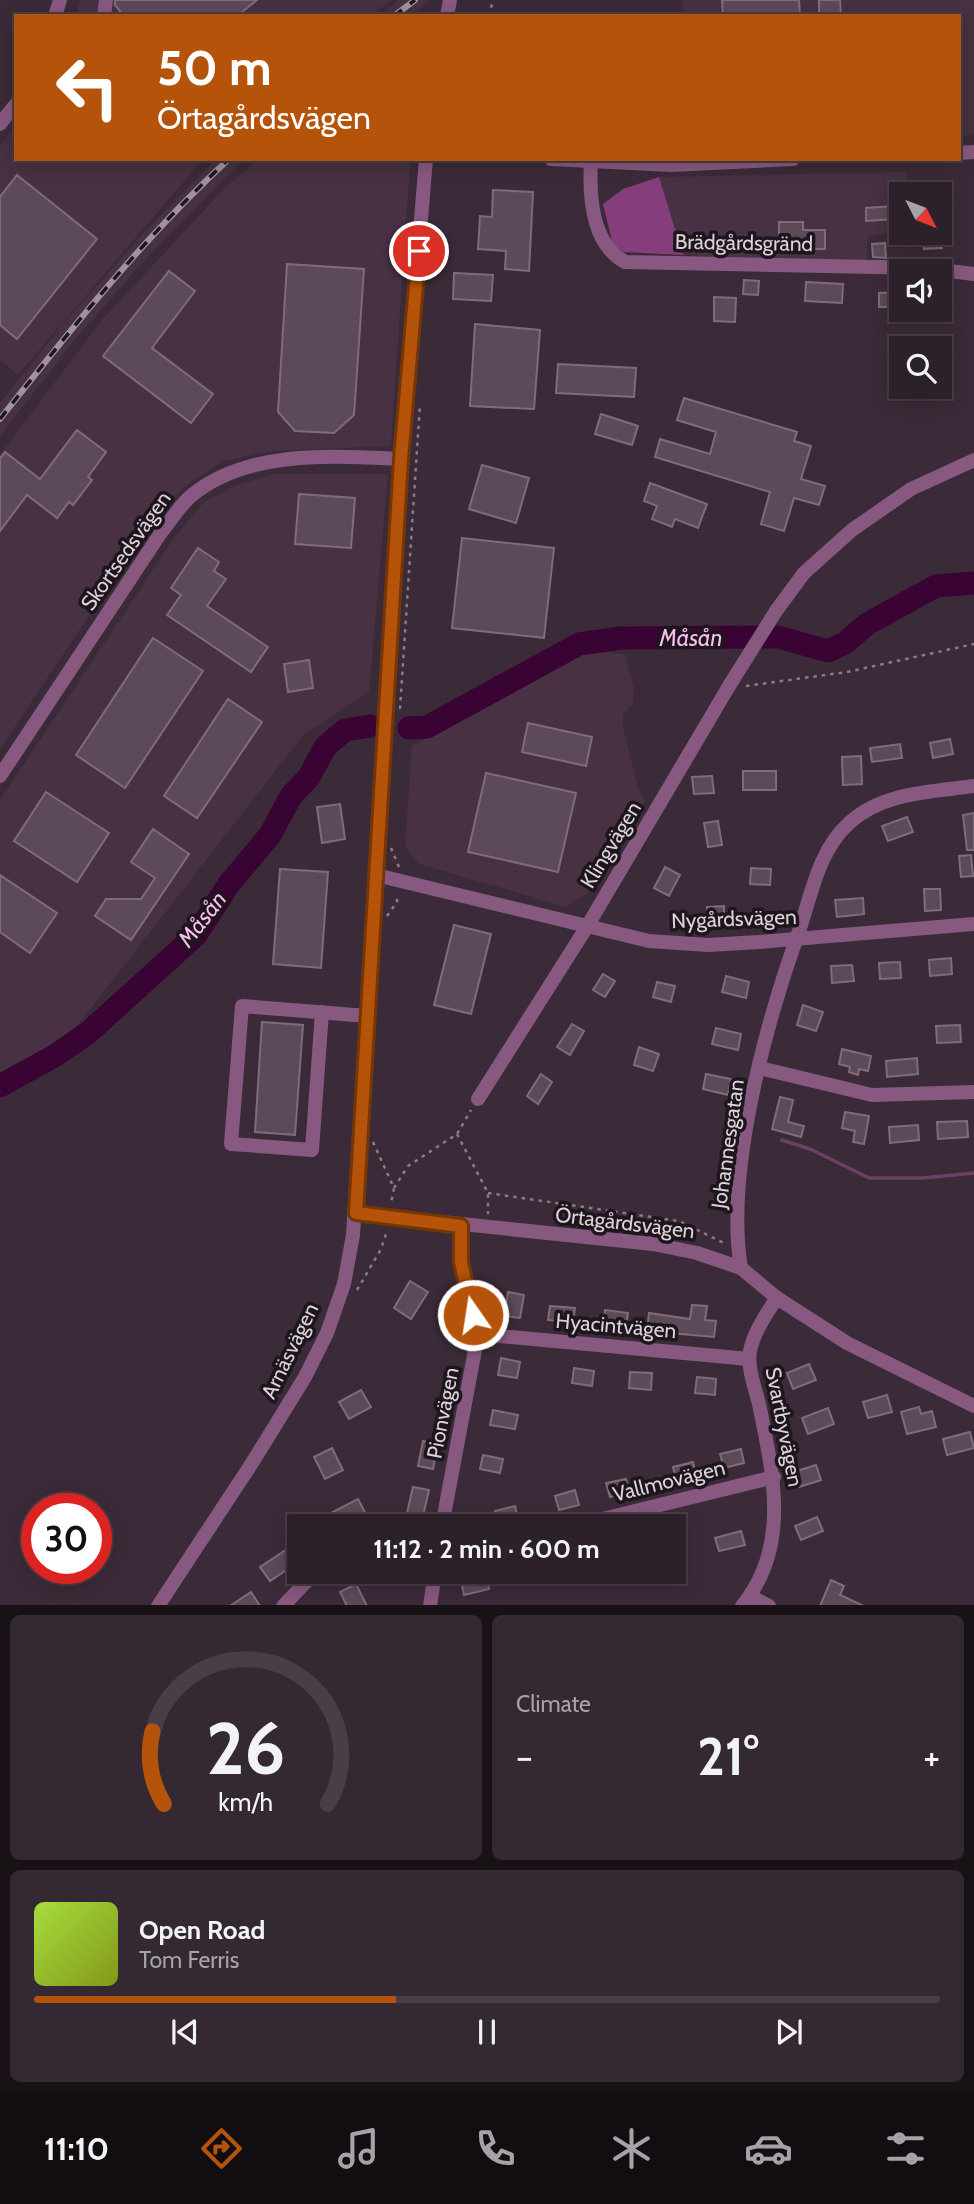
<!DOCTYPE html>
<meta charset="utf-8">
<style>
body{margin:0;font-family:Cabin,sans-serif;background:#342832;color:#f1f3f6;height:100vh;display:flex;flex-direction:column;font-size:26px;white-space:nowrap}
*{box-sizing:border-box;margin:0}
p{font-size:23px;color:#a6a3a8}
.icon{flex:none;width:38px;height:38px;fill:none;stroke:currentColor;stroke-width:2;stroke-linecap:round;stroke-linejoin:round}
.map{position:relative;height:1605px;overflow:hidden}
.panel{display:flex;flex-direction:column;gap:10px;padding:10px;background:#181217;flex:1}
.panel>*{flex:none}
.banner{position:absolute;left:14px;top:14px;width:947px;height:147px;border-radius:0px;box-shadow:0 4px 18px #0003,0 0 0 2px #483e47;background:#b45309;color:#fff;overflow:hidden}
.needle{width:46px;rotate:132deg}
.tools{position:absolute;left:889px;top:182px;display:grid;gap:14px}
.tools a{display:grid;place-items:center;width:63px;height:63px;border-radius:0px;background:#2c202a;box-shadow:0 4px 18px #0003,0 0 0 2px #483e47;font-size:35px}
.speed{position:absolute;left:21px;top:1493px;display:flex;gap:14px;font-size:35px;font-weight:700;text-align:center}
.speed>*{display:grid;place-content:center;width:91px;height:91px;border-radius:50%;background:#2c202a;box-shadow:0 4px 18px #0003,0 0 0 2px #483e47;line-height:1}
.speed .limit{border:10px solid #d22;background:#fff;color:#111}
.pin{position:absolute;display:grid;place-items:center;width:60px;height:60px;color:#fff;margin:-30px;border:4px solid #fff;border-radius:50%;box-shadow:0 2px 7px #0007}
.me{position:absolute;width:77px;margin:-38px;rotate:347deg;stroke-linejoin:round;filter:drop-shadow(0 0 5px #0008)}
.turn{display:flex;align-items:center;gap:24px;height:147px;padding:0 28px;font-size:32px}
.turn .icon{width:91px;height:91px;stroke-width:2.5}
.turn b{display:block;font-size:49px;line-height:60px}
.big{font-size:52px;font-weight:800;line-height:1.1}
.panel .card{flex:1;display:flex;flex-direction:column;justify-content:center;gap:10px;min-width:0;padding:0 24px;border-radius:10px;background:#342832}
.panel .dial{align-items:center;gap:0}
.dial svg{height:182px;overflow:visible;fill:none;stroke:#483e47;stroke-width:7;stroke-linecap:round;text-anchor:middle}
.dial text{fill:#f1f3f6;stroke:none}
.song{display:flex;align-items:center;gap:21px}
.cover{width:84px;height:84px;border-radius:10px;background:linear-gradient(135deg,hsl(80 70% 55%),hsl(70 70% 35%))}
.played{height:7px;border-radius:4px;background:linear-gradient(90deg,#b45309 40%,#483e47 40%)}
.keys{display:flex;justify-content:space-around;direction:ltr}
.heat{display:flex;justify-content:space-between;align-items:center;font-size:38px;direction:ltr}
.panel .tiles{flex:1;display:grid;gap:10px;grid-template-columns:1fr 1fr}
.card:last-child{grid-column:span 2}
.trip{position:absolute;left:287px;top:1514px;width:399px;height:70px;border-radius:0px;background:#2c202a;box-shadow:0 4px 18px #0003,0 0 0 2px #483e47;font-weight:800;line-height:70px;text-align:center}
.dock{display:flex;height:112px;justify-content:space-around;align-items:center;background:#120d11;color:#a6a3a8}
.dock .icon{width:49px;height:49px}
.dock .on{color:#b45309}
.dock b{font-size:32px;color:#f1f3f6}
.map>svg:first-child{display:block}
.built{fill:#473143}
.forest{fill:#853e7b}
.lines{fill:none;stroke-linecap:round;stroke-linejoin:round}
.stream{stroke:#6a4165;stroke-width:3.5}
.river{stroke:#390333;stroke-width:23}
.building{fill:#5c4a58;stroke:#7e6c7a;stroke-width:2}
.path{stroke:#8a7c87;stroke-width:2.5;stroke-dasharray:3.5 5;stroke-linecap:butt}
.minor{stroke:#885980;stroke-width:14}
.rail-casing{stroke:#9f929c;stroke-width:6}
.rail{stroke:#1d161c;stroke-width:3.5;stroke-dasharray:10;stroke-linecap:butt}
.route-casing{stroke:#753606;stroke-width:18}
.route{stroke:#b45309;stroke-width:12}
.labels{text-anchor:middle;stroke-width:7;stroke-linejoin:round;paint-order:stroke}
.street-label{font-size:21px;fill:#ddd2da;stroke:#1d161c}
.water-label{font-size:23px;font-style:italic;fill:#fbbeef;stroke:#1d161c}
</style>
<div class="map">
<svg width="974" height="1606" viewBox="0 0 974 1606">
<rect width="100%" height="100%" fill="#3b2b38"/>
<g class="built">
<polygon points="80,0 391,0 372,16 76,16"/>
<polygon points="399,0 431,0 410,16 379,16"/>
<polygon points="682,0 974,0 974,135 959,136 959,16 684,16"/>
<polygon points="16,126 16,159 203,159 18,375 0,360 0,146"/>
<polygon points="216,159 244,159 152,252 77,337 0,436 0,403 62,325 138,239"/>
<polygon points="259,159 406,159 410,163 391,446 270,451 221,462 184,487 148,527 0,749 0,455 102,320 224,189"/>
<polygon points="907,172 907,194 901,194 901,230 867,237 867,264 683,255 659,177"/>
<polygon points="273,474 388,474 369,692 304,734 63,1044 0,1076 0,800 174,538 204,502 237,485"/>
<polygon points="583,651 625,654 634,687 633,704 623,714 623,727 637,785 645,800 593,890 566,907 419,864 405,847 412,746"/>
</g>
<polygon class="forest" points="659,177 683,255 623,252 613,245 603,204 623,189"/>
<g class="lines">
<polyline class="stream" points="782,1140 810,1149 869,1178 923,1178 974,1173"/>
<g class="river">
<polyline points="409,728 427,727 579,644 620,638 778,637 828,651 845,643 867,624 936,586 974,583"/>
<polyline points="0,1086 56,1055 89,1032 196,935 229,884 270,835 291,796 309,777 325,747 345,730 370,726"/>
</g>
</g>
<g class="building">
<polygon points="115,0 257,0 237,16 124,16 115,5"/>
<polygon points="722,0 799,0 800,16 723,16"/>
<polygon points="819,0 840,0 841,16 819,16"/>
<polygon points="17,175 97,239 17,339 0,325 0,197"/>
<polygon points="493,190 533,192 529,271 505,269 506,251 478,249 480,216 492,217"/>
<polygon points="894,206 895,219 866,221 866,208"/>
<polygon points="779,222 803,222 803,230 825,230 825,249 795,249 795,242 779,242"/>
<polygon points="940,233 942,248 924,249 923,235"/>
<polygon points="885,243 886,258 873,257 872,244"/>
<polygon points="287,264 364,269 354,415 334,433 295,431 278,412"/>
<polygon points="169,271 195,291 152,348 213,394 191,423 103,356"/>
<polygon points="454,273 493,275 491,301 453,299"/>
<polygon points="744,280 759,281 758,295 743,294"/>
<polygon points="806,282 843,284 842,303 805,301"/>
<polygon points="901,292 901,307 879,307 879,293"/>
<polygon points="714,297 736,298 735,322 714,321"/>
<polygon points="475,324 540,330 534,409 470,406"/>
<polygon points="558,364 636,368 634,397 556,393"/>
<polygon points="684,398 797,432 794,441 811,446 801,479 825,486 819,505 794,498 784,531 761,524 770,492 655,457 660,439 710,454 716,432 677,420"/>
<polygon points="601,414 638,426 632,445 595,434"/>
<polygon points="77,430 106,452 88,477 92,480 73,505 69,502 57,518 27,495 0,531 0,458 5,452 40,479"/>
<polygon points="482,465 529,478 516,523 469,509"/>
<polygon points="650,483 707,504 698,528 675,519 672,527 652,519 657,506 644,501"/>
<polygon points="299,494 355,498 351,548 295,544"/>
<polygon points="462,538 554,548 544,638 452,628"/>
<polygon points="198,548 219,562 214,571 226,579 207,606 268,647 251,672 167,615 181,595 171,588"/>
<polygon points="153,638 203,671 125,788 76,755"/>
<polygon points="309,660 313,688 288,692 284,664"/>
<polygon points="228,699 262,722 197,818 164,796"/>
<polygon points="528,723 592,737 586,766 522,752"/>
<polygon points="950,739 953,754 933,758 930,743"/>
<polygon points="900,744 902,758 872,762 870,748"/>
<polygon points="861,756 862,784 843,785 842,757"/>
<rect x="743" y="771" width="33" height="19"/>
<polygon points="486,773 576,793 558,872 468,852"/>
<polygon points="712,776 714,793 694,794 692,777"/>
<polygon points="46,792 109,833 77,882 14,841"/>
<polygon points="340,804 345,839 322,843 317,807"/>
<polygon points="974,813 974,850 967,850 963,815"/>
<polygon points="907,817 913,832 888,841 882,826"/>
<polygon points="718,821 722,845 708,847 704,823"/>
<polygon points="153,829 189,854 131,940 95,916 106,899 141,899 155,878 131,862"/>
<polygon points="971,855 973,876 961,877 959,856"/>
<polygon points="665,867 680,875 669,896 654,888"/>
<polygon points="751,868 771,869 770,885 750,884"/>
<polygon points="280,869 328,872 321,968 273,964"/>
<polygon points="0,875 57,913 30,953 0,932"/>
<polygon points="924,889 940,889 941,910 925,911"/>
<polygon points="863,898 864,914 837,917 835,900"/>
<polygon points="724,906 724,923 707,923 707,907"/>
<polygon points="454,925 491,934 471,1014 434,1005"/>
<polygon points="951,958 952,974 930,976 929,960"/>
<polygon points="900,962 901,978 880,979 879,963"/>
<polygon points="852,965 854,981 832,983 831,966"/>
<polygon points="603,974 615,981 605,997 593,990"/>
<polygon points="726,976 749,982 746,998 722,992"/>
<polygon points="657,982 675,986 671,1002 653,997"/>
<polygon points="803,1005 823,1012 816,1031 797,1025"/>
<polygon points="262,1022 303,1025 295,1135 255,1132"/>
<polygon points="572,1024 584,1031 570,1055 557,1047"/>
<polygon points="960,1025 961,1042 937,1043 936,1026"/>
<polygon points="716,1028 741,1034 738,1050 712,1044"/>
<polygon points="639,1047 659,1054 653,1071 634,1065"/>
<polygon points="842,1049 871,1056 868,1071 859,1069 858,1075 849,1072 850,1067 839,1064"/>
<polygon points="917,1058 918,1074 887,1077 886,1061"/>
<polygon points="541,1074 552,1082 538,1104 527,1096"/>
<polygon points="706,1074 731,1079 728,1095 703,1089"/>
<polygon points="780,1097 793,1100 788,1122 804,1126 801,1137 772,1129"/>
<polygon points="845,1112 869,1116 864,1144 853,1142 855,1131 842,1128"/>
<polygon points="967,1121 968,1137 938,1139 937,1122"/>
<polygon points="918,1125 919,1140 890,1143 889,1127"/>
<polygon points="410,1281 428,1292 411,1319 394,1308"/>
<polygon points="508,1292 524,1295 520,1318 504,1316"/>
<polygon points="692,1305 707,1306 705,1320 716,1321 714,1337 647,1331 649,1313 690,1319"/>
<polygon points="550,1306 575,1308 573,1323 548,1320"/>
<polygon points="605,1310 628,1313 626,1328 603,1325"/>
<polygon points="501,1358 520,1362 517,1378 498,1375"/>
<polygon points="809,1364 816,1380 793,1389 787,1373"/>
<polygon points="574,1368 594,1371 592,1386 572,1383"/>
<polygon points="630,1372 652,1373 651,1390 629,1388"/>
<polygon points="697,1377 716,1379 715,1395 695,1393"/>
<polygon points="361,1390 371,1407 349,1419 339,1402"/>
<polygon points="887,1395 892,1412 868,1418 863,1402"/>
<polygon points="919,1407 921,1414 932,1411 936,1427 907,1434 901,1412"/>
<polygon points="828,1408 834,1424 808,1434 802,1418"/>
<polygon points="493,1410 518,1415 515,1429 490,1425"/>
<polygon points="970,1432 974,1448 947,1455 943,1439"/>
<polygon points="423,1441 438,1444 433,1469 418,1466"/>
<polygon points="332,1448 343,1470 325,1479 314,1457"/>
<polygon points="741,1449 744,1463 724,1468 720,1454"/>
<polygon points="483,1455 503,1459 500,1473 480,1469"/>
<polygon points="693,1462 696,1475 676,1480 673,1467"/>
<polygon points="816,1465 821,1480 799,1487 794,1472"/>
<polygon points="626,1479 629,1492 610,1497 606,1483"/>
<polygon points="413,1487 429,1490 423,1516 407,1513"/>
<polygon points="575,1490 579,1505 559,1510 555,1496"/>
<polygon points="358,1499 368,1518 353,1526 325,1526 321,1518"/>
<polygon points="515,1506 518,1519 498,1525 495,1511"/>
<polygon points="817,1517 823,1531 801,1540 795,1526"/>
<polygon points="683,1526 686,1541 674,1544 674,1528"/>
<polygon points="741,1531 745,1545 719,1551 715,1538"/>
<polygon points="289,1548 298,1562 270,1581 260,1567"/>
<polygon points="486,1574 489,1589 464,1595 461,1580"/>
<polygon points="831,1580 844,1586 840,1595 864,1606 820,1606"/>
<polygon points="356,1584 367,1606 347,1606 340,1592"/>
<polygon points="251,1592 260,1606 230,1606"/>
</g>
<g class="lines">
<g class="path">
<polyline points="489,16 493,0"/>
<polyline points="746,686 847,672 974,644"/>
<polyline points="400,709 420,404"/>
<polyline points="391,848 399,867"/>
<polyline points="387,916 397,902 397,894"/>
<polyline points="457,1134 488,1193 488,1214"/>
<polyline points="373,1142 394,1188 391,1203"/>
<polyline points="394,1188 408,1166 457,1134 471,1110"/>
<polyline points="488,1193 679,1221 726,1244"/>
<polyline points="357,1290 381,1249 387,1231"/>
</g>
<g class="minor">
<polyline points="55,16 60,0"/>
<polyline points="104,16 106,0"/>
<polyline points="447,16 450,0"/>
<polyline points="0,124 16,104"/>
<polyline points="959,153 974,152"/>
<polyline points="551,159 671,165 793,159"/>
<path d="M591,162C589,196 592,244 625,262L925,268L974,274"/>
<path d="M0,776L160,534C170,522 179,506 191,496C247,449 333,456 401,459"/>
<polyline points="376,875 649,941 708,945 759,942 974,924"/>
<polyline points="322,1012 312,1150 231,1144 242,1006 367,1016"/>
<polyline points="760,1068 872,1095 974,1092"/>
<polyline points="478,1099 588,925 729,686 776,611 804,573 852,530 911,489 974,460"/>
<polyline points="356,1213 653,1244 697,1253 741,1268 777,1298 847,1343 974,1406"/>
<path d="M741,1268C725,1174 765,1027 797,937C811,898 817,852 849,823C883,792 931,792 974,786"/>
<polyline points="478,1334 749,1359"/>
<polyline points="442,1526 478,1334 461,1262 461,1226"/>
<polyline points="574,1526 774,1477"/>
<polyline points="750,1596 769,1606"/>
<polyline points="158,1606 252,1463 305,1377 327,1333 344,1284 353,1235 401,459 426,159"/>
<polyline points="283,1606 307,1581 323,1572"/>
<polyline points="430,1606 435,1572"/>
<path d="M742,1606C791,1546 773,1473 759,1404C755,1388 747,1367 750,1351C754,1332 766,1314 777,1298"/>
</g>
<defs>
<g id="rail">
<polyline points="394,16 415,0"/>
<path d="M0,419C71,329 144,237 229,159"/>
</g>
</defs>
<use href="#rail" class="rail-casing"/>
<use href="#rail" class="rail"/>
</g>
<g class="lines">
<defs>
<polyline id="route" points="419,251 401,459 356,1213 461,1226 461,1262 473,1315"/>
</defs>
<use href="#route" class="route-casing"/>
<use href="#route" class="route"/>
</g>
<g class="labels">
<g class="street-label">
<text transform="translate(744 243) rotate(1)" y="7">Brädgårdsgränd</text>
<text transform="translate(126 551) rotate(-55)" y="7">Skortsedsvägen</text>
<text transform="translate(611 845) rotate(-59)" y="7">Klingvägen</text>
<text transform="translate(734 919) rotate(-2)" y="7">Nygårdsvägen</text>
<text transform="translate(728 1144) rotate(-82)" y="7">Johannesgatan</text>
<text transform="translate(625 1223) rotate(7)" y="7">Örtagårdsvägen</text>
<text transform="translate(616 1326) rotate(5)" y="7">Hyacintvägen</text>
<text transform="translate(290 1351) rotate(-64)" y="7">Arnäsvägen</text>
<text transform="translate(443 1413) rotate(-79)" y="7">Pionvägen</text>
<text transform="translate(784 1427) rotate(79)" y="7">Svartbyvägen</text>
<text transform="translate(669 1481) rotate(-14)" y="7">Vallmovägen</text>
</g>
<g class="water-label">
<text x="691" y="646">Måsån</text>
<text transform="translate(202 919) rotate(-52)" y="8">Måsån</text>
</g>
</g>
</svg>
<div class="tools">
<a><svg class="needle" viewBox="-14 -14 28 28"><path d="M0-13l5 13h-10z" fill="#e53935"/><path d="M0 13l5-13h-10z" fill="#a6a3a8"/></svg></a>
<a><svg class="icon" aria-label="sound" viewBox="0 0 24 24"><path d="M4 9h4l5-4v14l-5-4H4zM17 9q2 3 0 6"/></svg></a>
<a><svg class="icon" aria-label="search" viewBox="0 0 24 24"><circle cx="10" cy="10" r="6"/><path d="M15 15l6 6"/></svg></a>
</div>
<div class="speed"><div class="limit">30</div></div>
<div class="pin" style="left:419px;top:251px;background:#d93025"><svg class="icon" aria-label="arrive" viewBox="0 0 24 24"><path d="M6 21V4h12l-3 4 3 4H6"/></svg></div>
<svg class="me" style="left:473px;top:1315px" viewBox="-20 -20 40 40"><circle r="17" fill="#b45309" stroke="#fff" stroke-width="3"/><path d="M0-11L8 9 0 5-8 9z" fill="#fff"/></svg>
<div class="trip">11:12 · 2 min · 600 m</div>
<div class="banner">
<div class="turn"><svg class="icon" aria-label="left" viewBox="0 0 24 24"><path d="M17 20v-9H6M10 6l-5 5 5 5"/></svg><div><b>50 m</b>Örtagårdsvägen</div></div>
</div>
</div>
<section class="panel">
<div class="tiles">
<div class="card dial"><svg viewBox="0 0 100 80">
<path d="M14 69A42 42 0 1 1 86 69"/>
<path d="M14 69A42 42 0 0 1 9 37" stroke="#b45309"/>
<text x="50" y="56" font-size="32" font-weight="700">26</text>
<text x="50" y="72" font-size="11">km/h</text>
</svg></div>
<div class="card"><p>Climate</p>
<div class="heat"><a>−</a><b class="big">21°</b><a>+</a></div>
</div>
<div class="card">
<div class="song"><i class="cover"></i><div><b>Open Road</b><p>Tom Ferris</p></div></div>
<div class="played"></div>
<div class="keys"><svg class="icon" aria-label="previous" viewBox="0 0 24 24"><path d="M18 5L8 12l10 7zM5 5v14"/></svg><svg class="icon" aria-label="pause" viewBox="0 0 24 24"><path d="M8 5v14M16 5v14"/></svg><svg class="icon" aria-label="next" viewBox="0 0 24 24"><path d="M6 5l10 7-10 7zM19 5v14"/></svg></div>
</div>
</div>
</section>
<nav class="dock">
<b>11:10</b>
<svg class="icon on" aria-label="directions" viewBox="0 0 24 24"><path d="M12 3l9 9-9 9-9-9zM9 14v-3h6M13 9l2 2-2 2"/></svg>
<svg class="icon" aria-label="music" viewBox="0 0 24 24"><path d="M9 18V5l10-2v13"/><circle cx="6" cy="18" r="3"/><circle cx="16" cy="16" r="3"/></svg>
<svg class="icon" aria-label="phone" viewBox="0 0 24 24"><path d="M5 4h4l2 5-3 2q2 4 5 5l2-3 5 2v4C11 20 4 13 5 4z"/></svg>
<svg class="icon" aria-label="climate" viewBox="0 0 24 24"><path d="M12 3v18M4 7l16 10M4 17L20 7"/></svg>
<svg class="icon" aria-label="car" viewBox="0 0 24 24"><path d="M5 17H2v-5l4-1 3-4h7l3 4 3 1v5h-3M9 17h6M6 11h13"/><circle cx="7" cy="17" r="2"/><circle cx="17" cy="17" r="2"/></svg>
<svg class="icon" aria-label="filters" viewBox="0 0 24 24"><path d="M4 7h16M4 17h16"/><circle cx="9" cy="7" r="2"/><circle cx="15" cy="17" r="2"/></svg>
</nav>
